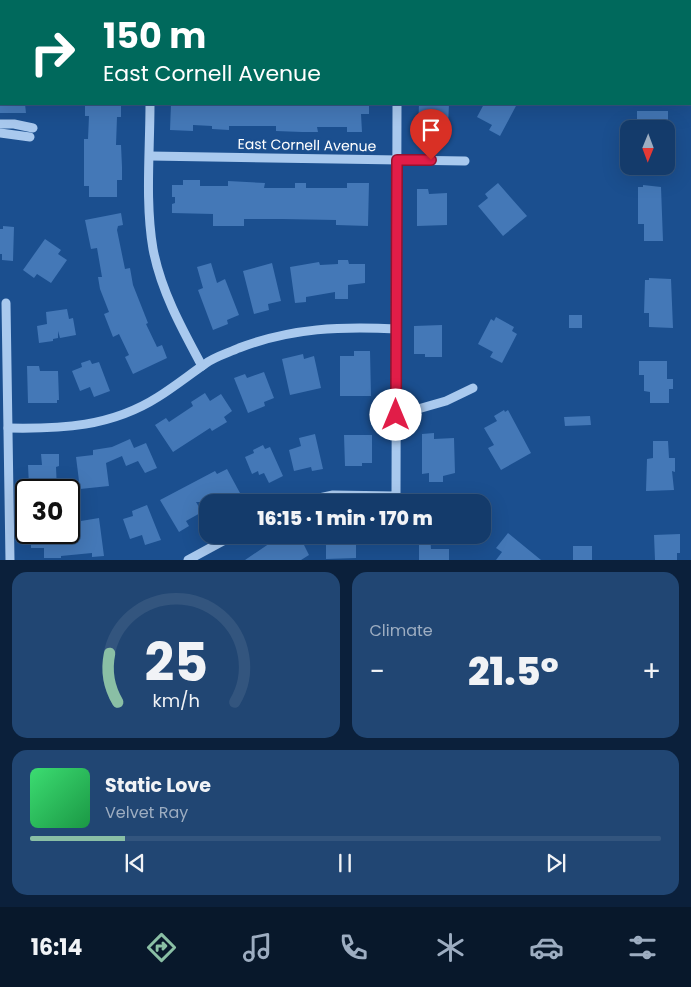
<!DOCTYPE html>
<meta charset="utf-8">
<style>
body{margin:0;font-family:Poppins,sans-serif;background:#214673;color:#f1f3f6;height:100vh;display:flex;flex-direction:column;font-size:19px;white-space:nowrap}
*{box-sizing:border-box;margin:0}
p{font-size:16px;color:#9dadc1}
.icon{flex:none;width:28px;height:28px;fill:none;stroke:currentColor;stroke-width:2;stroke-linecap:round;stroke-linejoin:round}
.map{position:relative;height:560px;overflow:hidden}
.side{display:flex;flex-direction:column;gap:12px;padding:12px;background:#0b203b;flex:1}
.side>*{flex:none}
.guide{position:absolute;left:0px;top:0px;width:691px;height:105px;box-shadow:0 5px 20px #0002,0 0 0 1px #33557e;background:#00695c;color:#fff;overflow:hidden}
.needle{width:32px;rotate:181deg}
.controls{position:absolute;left:620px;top:120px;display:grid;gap:10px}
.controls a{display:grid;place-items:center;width:55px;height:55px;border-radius:10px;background:#143b6b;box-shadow:0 5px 20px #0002,0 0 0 1px #33557e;font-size:25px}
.speed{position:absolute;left:15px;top:479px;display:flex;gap:10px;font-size:25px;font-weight:700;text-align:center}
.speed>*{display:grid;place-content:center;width:65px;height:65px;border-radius:50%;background:#143b6b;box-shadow:0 5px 20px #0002,0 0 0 1px #33557e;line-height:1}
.speed .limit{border:2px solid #111;border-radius:8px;background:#fff;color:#111}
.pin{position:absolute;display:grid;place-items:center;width:42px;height:42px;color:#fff;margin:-51px -21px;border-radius:50% 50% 50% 0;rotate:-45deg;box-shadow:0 0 5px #0007}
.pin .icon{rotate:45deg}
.me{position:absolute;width:55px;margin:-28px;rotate:0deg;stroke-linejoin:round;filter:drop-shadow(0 0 4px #0008)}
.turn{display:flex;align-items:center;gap:18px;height:105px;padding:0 20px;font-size:22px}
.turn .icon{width:65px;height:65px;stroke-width:2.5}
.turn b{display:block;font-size:35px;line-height:42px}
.big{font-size:38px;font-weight:800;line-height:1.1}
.side .widget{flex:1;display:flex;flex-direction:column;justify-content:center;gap:8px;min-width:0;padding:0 18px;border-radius:15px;background:#214673}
.side .dial{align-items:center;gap:0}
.dial svg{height:130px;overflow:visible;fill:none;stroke:#33557e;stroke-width:7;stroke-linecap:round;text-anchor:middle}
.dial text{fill:#f1f3f6;stroke:none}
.song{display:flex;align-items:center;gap:15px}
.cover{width:60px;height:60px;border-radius:8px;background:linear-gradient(135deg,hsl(140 70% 55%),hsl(140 70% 35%))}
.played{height:5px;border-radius:2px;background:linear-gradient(90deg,#8abfa5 15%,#33557e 15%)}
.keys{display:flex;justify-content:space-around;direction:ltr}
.heat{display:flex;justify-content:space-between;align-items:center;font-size:28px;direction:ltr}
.side .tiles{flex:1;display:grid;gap:12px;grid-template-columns:1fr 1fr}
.widget:last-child{grid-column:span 2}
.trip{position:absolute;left:199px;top:494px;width:292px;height:50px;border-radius:15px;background:#143b6b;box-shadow:0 5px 20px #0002,0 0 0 1px #33557e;font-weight:800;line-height:50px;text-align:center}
.dock{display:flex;height:80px;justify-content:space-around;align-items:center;background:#08182b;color:#9dadc1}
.dock .icon{width:35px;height:35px}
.dock .active{color:#8abfa5}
.dock b{font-size:22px;color:#f1f3f6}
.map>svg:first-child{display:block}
.building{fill:#4478b7}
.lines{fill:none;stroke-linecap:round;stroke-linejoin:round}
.minor{stroke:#a9c9ee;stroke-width:9}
.route-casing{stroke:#92132f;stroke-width:12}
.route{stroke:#e11d48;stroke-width:9}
.labels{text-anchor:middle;stroke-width:5;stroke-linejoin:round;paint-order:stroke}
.street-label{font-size:14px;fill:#fff;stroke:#1b4f8f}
</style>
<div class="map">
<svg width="691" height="560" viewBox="0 0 691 560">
<rect width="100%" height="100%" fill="#1b4f8f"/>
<g class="building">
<polygon points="0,104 25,104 26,113 0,113"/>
<polygon points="116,104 121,105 121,117 117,117 116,145 121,145 122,167 122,180 117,180 117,197 89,197 89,186 84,186 84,139 88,139 89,116 85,116 85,105"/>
<polygon points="171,104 369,104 369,114 361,114 362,132 347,132 347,127 317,127 318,132 302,132 276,131 276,126 229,126 229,130 212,129 212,126 193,125 193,131 170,130"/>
<polygon points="419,104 449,104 448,126 435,126 435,130 418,130"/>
<polygon points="484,104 517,104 500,136 489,130 492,125 477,117"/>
<polygon points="637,111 668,111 668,127 637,129"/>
<polygon points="183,180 200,180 200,186 228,186 228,181 265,183 264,188 295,188 295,183 306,183 306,188 347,188 347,183 369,183 368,226 336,225 336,220 282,219 244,219 244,226 213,226 213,214 172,213 172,204 175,203 175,197 172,197 172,185 183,185"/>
<polygon points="498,183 527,216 503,236 478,206 488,198 485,194"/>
<polygon points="643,185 661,187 663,241 644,241 644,224 638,224 638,187 643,187"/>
<polygon points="417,189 428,189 429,194 447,193 447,225 417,226"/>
<polygon points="121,213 123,225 118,226 117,230 125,269 130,268 133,285 148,323 146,324 157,347 162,345 167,358 133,374 125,357 129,355 119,334 113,337 104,314 109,312 100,289 98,277 102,277 97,248 91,249 85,220"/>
<polygon points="3,226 14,227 13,261 2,260 2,254 0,254 0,229 3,229"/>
<polygon points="45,239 61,250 58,254 67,260 51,283 37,274 34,278 23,270"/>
<polygon points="338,260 348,260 349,264 365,264 365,283 348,285 348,299 335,299 335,292 306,297 306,302 295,303 290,267 319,262 320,265 338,264"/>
<polygon points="211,263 217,283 225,279 239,315 227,320 228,324 213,330 198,290 203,288 197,267"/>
<polygon points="272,263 281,301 268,304 269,310 254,314 243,271"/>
<polygon points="649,278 671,279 673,328 649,327 649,313 644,313 645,280 649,280"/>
<polygon points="67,309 69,319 73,318 76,335 60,338 58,331 58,338 53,339 53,341 39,343 37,326 47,324 46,312"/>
<rect x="569" y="315" width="13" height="13"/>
<polygon points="496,317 514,327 512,331 517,334 502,363 490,357 493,352 478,344 491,319 494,321"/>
<polygon points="442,325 442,357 425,357 425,354 414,354 414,326"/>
<polygon points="354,351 370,351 371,396 340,396 340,356 354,356"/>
<polygon points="303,354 304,359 314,356 321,388 290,395 282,359"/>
<polygon points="90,360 92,364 99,362 110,391 94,397 90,387 80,391 72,371 82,367 81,363"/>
<polygon points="639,361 667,361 667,379 673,379 673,389 669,389 669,403 650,403 650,392 644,391 644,375 639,375"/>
<polygon points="27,366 39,366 40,371 58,371 59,400 57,400 57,403 28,403"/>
<polygon points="264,372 274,398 264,402 265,406 248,413 234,378 245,374 247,378"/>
<polygon points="205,393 210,401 221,394 232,411 224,417 227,422 212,431 210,428 173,452 155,425 166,418 169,422 193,406 191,402"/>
<polygon points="504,410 505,412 508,410 531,453 501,470 488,448 494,445 484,428 497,421 494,416"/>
<polygon points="590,416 591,425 565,426 564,417"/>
<polygon points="434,433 434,439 454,438 455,473 443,476 443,482 429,482 429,473 422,474 422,434"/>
<polygon points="315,434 323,469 312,471 311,467 294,471 289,450 301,446 299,438"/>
<polygon points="344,435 372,435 372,463 362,463 362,466 345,466"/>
<polygon points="130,439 134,448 146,443 157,468 145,473 138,461 126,466 122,456 106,463 109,486 80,489 76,457 93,455 93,450 112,447"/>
<polygon points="653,441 668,441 669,458 675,458 675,472 672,471 674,490 646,491 647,459 653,458"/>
<polygon points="263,445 265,449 270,447 283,476 269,483 264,473 259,475 258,471 252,474 245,457 254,453 253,450"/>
<polygon points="41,454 59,454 59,466 56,467 57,490 40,490 40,486 29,486 28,465 42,465"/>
<polygon points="227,469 240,493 223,502 196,502 202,512 186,521 189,526 179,532 160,500 215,471 217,474"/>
<polygon points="147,505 161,540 145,545 142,535 130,539 123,519 133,516 132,511"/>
<polygon points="99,518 104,556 92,557 92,553 61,556 61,558 44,558 44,548 31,548 31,532 71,532 70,527 81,525 81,521"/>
<polygon points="508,533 541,560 496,560 502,552 496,548"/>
<polygon points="680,534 680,553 677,553 677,560 655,560 654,535"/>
<polygon points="326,535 356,535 356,558 326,559"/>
<polygon points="419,535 430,535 431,549 449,549 449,560 419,560"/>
<polygon points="276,539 281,539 284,545 301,539 309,555 301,560 245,560"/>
<rect x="573" y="546" width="19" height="14"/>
</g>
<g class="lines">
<g class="minor">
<polyline points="150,1 150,0"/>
<polyline points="397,1 397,0"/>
<path d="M150,104C150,152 145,202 153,249C161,291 182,329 202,366"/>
<polyline points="0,124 14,124 33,128"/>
<polyline points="0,133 30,137"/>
<polyline points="150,156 465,161"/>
<polyline points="6,303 10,560"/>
<polyline points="397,415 446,401 473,388"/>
<path d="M8,428C61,429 111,427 158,397C174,387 189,375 205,364C214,357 228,353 239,348C291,328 342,326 397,329"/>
<polyline points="301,502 333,495 396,496 397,104"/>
<polyline points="188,560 234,535"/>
</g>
</g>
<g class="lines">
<defs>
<polyline id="route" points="396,415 397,160 431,160"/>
</defs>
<use href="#route" class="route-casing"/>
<use href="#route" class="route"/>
</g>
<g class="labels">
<g class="street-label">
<text transform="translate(307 145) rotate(1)" y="5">East Cornell Avenue</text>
</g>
</g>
</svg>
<div class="controls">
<a><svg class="needle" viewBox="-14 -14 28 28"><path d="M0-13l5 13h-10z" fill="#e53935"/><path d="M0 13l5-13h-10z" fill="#9dadc1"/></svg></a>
</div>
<div class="speed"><div class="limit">30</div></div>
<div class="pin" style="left:431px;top:160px;background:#d93025"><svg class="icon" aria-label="arrive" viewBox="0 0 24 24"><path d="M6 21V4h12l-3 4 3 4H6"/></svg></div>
<svg class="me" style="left:396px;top:415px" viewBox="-20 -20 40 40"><circle r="19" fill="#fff"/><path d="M0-13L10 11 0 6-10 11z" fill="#e11d48"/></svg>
<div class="trip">16:15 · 1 min · 170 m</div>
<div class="guide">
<div class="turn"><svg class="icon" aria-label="right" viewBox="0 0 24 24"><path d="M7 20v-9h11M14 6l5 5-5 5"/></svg><div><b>150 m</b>East Cornell Avenue</div></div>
</div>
</div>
<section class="side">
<div class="tiles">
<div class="widget dial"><svg viewBox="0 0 100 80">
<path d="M14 69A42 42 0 1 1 86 69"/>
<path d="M14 69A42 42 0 0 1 9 39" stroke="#8abfa5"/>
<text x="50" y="56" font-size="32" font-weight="700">25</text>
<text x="50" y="72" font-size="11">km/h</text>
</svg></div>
<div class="widget"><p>Climate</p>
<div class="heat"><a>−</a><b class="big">21.5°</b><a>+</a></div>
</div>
<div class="widget">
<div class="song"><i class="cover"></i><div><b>Static Love</b><p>Velvet Ray</p></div></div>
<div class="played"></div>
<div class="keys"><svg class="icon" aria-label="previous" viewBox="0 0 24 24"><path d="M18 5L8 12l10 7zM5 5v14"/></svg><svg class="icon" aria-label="pause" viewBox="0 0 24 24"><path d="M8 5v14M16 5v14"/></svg><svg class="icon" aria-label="next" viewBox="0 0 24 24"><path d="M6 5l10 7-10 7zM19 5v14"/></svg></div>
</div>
</div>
</section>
<nav class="dock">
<b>16:14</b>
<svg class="icon active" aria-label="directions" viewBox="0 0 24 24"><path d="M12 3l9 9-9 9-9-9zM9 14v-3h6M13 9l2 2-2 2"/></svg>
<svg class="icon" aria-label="music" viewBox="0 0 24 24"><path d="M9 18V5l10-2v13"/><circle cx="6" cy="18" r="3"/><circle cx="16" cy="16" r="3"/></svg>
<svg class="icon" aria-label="phone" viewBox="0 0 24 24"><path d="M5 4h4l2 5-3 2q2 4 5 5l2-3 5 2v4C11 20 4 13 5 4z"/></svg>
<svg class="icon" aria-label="climate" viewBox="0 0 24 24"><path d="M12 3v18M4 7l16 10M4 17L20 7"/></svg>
<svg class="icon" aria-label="car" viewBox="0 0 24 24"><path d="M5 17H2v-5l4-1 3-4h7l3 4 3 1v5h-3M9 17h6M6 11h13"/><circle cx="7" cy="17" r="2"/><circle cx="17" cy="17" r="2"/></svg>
<svg class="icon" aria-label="filters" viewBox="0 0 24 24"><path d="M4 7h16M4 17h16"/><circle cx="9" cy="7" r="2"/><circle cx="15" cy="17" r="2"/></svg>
</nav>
